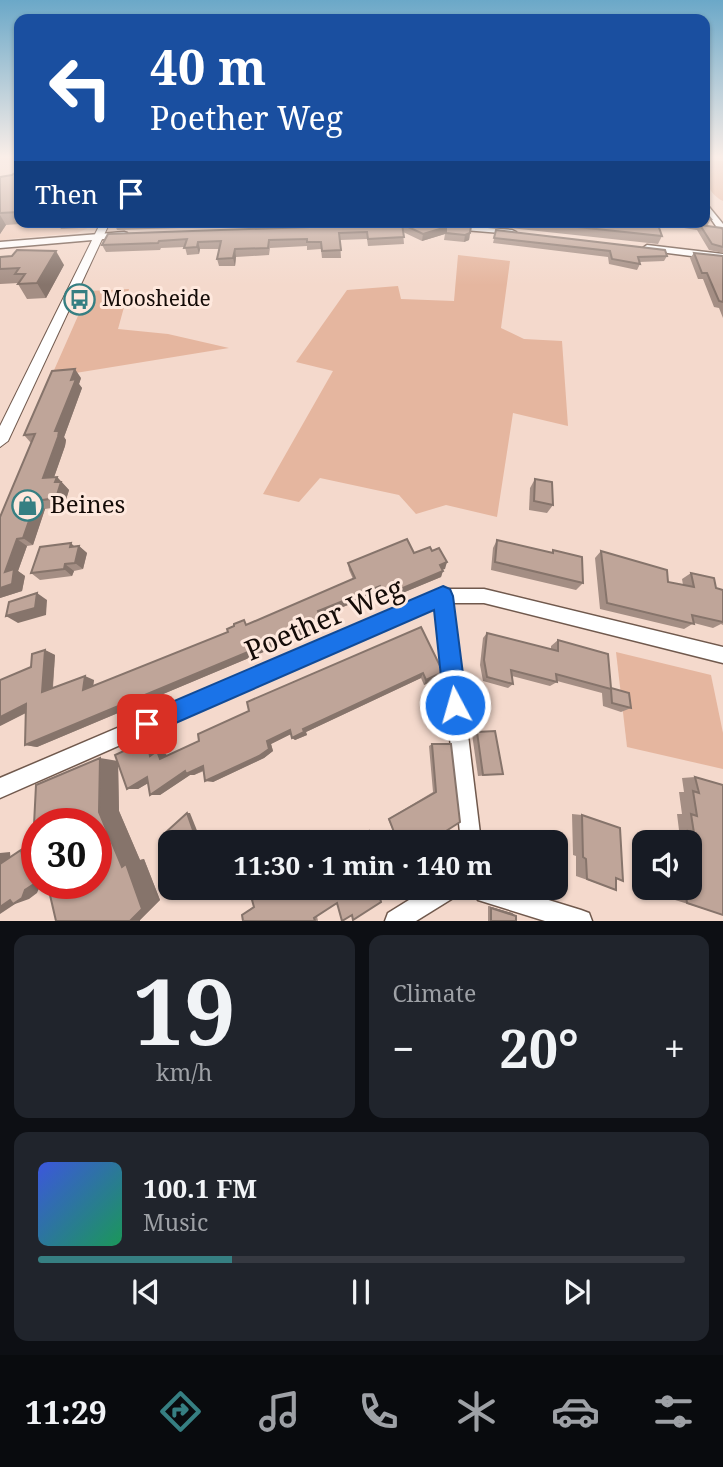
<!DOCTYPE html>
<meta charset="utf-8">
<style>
body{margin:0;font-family:"Noto Serif",serif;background:#20242c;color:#f1f3f6;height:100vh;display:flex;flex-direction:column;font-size:26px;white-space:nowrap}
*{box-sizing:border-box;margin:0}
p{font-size:23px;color:#9ea1a6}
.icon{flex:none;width:38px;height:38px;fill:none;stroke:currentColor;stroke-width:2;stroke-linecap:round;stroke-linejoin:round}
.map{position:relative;height:921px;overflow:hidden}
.side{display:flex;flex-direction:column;gap:14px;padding:14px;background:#0d0f14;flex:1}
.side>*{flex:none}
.hud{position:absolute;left:14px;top:14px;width:696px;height:214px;border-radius:14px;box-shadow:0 2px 5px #0004;background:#1a4fa0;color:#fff;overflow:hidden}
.buttons{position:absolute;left:632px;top:830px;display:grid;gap:14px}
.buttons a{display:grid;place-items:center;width:70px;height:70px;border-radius:14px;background:#171b24;box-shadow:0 2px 5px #0004;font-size:35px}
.speed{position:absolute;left:21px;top:808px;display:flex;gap:14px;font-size:35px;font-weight:700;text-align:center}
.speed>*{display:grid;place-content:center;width:91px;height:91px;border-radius:50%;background:#171b24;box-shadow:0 2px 5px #0004;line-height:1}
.speed .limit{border:10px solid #d22;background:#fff;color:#111}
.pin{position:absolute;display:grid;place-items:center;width:60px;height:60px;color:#fff;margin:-30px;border-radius:14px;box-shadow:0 4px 10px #0006}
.me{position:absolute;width:77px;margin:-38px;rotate:354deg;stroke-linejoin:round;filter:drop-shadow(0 0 5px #0008)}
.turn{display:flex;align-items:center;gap:24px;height:147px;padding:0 21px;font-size:32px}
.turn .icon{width:91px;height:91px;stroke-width:2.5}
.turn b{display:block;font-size:49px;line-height:60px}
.then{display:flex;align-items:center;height:66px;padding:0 21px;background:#0003;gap:14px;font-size:26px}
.big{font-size:52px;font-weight:700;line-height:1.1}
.side .card{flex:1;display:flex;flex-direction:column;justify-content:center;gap:10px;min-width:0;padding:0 24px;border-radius:14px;background:#20242c}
.side .dial{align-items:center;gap:0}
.dial b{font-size:91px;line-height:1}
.song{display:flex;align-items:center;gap:21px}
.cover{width:84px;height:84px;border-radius:10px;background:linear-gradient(135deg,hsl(230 70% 55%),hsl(150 70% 35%))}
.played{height:7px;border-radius:4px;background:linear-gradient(90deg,#367f82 30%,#363941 30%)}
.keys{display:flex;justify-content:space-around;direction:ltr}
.heat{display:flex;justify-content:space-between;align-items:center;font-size:38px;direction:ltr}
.side .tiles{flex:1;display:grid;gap:14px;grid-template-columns:1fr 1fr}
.card:last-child{grid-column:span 2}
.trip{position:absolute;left:158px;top:830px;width:410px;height:70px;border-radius:14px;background:#171b24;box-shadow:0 2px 5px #0004;font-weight:700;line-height:70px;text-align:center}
.tabs{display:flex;height:112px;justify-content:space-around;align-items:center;background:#090b0e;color:#9ea1a6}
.tabs .icon{width:49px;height:49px}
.tabs .selected{color:#367f82}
.tabs b{font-size:32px;color:#f1f3f6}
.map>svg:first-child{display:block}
.built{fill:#efccbb}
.green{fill:#e5b69f}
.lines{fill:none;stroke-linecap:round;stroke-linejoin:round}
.minor-casing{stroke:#70594d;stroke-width:3}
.tertiary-casing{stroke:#70594d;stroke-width:3}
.secondary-casing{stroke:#70594d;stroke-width:2}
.minor{fill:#fff;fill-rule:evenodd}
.tertiary{fill:#fff;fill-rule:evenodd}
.secondary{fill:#fff;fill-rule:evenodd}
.wall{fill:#a48e84}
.shaded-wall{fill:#86746b}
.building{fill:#bfa599;stroke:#86746b;stroke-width:2}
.route{fill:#1a73e8;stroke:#114b97;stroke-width:2}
.labels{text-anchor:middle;stroke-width:6;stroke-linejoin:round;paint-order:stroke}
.far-poi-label{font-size:21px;fill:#140b07;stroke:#fee8dd;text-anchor:start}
.poi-label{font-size:24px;fill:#140b07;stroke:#fee8dd;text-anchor:start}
.near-street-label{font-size:28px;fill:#140b07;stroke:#fee8dd}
</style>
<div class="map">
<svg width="723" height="921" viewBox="0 0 723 921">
<rect width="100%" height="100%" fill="#f4d9cc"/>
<polygon class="built" points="0,196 19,222 92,222 90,227 77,233 8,239 0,249"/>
<g class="green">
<path d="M705,160L723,161V201C706,193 705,176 705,160Z"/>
<polygon points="458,255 510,261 501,328 524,339 562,341 568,426 513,413 497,517 446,505 416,514 399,495 320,478 299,502 263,494 333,371 296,362 347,290 398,286 401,299 454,301"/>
<polygon points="129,289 118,329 168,334 229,348 51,377 89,291"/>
<polygon points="616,652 711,675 723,733 723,769 627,747"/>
</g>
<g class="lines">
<defs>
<g id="minor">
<polygon points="443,589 484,589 723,647 723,663 484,603 452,603 481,842 461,842 436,606 0,798 0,778"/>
<polygon points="430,887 461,887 458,895 416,921 385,921 388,913"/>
<polygon points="472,887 506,887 581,910 589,913 592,921 545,921 478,900"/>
</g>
<g id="tertiary">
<polygon points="705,202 723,224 723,232 720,232 705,210"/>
<polygon points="449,225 512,230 516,232 512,234 452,229 449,229"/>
<polygon points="124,232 127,233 127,237 0,248 0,242"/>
<polygon points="647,245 723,254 723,260 644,250 643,248"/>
</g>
<polygon id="secondary" points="101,222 110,222 8,441 0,447 0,426"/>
</defs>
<use href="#minor" class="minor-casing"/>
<use href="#tertiary" class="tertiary-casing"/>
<use href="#secondary" class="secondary-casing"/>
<use href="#minor" class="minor"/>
<use href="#tertiary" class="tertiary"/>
<use href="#secondary" class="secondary"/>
</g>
<g class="wall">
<polygon points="19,170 19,222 35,222 34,223 6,225 0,234 0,177 12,175"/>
<polygon points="705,211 711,219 707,226 723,230 723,253 709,250 697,230 684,228 681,222 705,222"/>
<polygon points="57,222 82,222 79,228 61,229"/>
<polygon points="114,222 361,222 117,230"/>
<polygon points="455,222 657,222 662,236 658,244"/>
<polygon points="422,223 471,226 469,240 464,242 444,240 445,234 422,241 403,232 404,244 368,246 367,239 340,240 341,258 322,258 321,249 307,250 307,246 270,248 269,255 236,257 235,266 219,266 217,259 219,249 200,249 199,254 187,255 185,247 161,248 160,250 106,252 102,245"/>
<polygon points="495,235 667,256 664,261 639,262 640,264 637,270 609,264 608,257 493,243"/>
<polygon points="694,253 723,256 723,318 719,308 714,307 703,279 698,279 690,258"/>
<polygon points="0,257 64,265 46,298 27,299 18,284 19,283 0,284"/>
<polygon points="81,378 79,384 82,388 64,437 66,440 65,446 54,477 57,477 69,490 64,506 45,509 33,545 27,546 18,571 25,576 22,591 0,598 0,517 31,443 24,435"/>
<polygon points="535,479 553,505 547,513 529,510 530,488"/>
<polygon points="497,540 551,553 553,550 583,583 576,590 491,570 493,548"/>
<polygon points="74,546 79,546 87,553 83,569 74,571 72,576 40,580 31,573"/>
<polygon points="601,551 668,582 683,585 682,579 691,573 716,588 723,590 723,625 721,624 713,628 694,623 684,629 600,609 595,558"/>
<polygon points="414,553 445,569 443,569 441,577 383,601 379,593 320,616 323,627 37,747 25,745 26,713 0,726 31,667 45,650 55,655 53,688 94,680 93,686 228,632 244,620 247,625 353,579 349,570 348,563"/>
<polygon points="421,627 440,677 424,685 421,678 306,732 307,735 295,740 291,734 271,744 273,751 264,758 213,782 204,771 194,775 190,775 160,795 148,783 138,789 127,789 118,764 119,811 140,860 144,859 160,900 140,920 49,884 117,761 154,735 158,752 166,754 167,756 199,741 249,711"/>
<polygon points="487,633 551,649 551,646 558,640 611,688 631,708 621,712 603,706 602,693 557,681 557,682 550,686 512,676 513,684 508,688 483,681 480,665 483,638"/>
<polygon points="477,732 503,774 478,776 472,734"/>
<polygon points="432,744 446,831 451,842 375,842 393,831 388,819 433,792 429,746"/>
<polygon points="695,777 723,915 672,899 670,887 690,887 690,842 675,842 673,830 679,830 677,814 682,814 679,792 684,792 682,778"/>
<polygon points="572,814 582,815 616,879 616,890 576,876 576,856 573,855"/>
<polygon points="271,887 388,887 352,915 337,903 317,916 318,921 242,921 242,915 254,906 252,900"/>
<polygon points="488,906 512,913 516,916 516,921 488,921"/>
</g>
<g class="shaded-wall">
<polygon points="0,215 6,225 0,234"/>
<polygon points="76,222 82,222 79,228"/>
<polygon points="446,227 445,234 422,241 423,234"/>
<polygon points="470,233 469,240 464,242 465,235"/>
<polygon points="198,242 200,249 199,254 197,247"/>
<polygon points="235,249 236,257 235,266 233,258"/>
<polygon points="56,251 64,265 46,298 37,283"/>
<polygon points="75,369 81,378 79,384 82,388 64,437 66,440 65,446 51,486 43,478 55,431 71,380"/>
<polygon points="57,477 69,490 64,506 56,498 55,482"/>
<polygon points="36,501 45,509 33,545 23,538"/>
<polygon points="17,539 27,546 18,571 25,576 22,591 0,598 0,588"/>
<polygon points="71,543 78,550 79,546 87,553 83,569 75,563 70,547"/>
<polygon points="447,562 445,569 438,571 440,565"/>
<polygon points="65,564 74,571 72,576 64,569"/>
<polygon points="443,571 441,577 383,601 384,596"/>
<polygon points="380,586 379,593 319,616 318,611"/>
<polygon points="37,593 47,600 46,615 18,623 6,616"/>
<polygon points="322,621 323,627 37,747 25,745"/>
<polygon points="45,650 55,655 52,695 42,692"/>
<polygon points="443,672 440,677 424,685 426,680"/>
<polygon points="423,673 421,678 306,732 307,735 295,740 292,738 303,729"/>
<polygon points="85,676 94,680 92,693 83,690"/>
<polygon points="26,704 37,707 0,726 0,717"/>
<polygon points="290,730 293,733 271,744 273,751 264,758 213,782 205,781 267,741"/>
<polygon points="145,732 154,735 158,752 166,754 169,761 150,756"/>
<polygon points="100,758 118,761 119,811 140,860 144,859 160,900 140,920 140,921 130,921 122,867 99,812"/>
<polygon points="203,766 210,767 194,775 190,775 160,795 150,795 185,771"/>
<polygon points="147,777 157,778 138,789 127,789"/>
<polygon points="187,813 190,813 198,833 188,842 185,842"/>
<polygon points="47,819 59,823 34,825"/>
<polygon points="35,848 22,855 21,850"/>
<polygon points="10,852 11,864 0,866 0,853"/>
<polygon points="37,882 37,884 43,884 40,886 37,893 29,899 15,904 0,914 0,907"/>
<polygon points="488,906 512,913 516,916 491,908"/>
</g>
<g class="building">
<polygon points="19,170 19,212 0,213 0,177 12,175"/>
<polygon points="705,211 711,219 705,219"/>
<polygon points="531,222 657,222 662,236"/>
<polygon points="422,223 471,226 470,233 465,235 446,233 446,227 423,234 402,224 404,237 368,239 367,232 339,233 341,250 322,251 321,242 307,242 307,239 269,240 268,248 235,249 233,258 217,259 221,241 198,242 197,247 184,248 187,239 159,241 158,243 102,245 108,234"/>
<polygon points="700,225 722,228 723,230 723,247 712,244"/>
<polygon points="496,230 665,250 667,256 638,257 640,264 612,259 610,251 494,238"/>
<polygon points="17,250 56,251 37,283 18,284 25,274 15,274 19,268 0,269 0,257 12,256"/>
<polygon points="694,253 723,256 723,302 719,301 707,273 702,273"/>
<polygon points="75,369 71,380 76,379 55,431 59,431 58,437 43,478 57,477 55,482 61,482 56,498 36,501 23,538 17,539 5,572 14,569 12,584 0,588 0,517 35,434 24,435 52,371"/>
<polygon points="535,479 552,482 553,505 534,501"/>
<polygon points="407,539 414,553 430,547 432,551 439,548 447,562 440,565 443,571 384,596 380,586 318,611 322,621 25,745 26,704 0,717 0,680 31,667 32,654 45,650 42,692 85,676 83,690 228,632 227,629 234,626 234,624 244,620 246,625 355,578 348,563"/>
<polygon points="497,540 553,553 553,550 582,557 583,583 495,562"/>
<polygon points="71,543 70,547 79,546 75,563 65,564 64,569 31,573 40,547"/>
<polygon points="601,551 667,570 668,582 694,587 691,573 714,578 716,588 723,590 723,622 692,615 694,624 607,603"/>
<polygon points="37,593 35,608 6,616 9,602"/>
<polygon points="421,627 443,672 426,680 423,673 303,729 304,732 292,738 290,730 267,741 269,749 259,756 205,781 203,766 186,774 185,771 150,795 147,777 127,789 115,755 124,751 123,744 145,732 150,756 157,751 160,759 199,741 198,734 249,711 247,702"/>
<polygon points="487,633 558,651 558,640 608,654 611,688 629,693 631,708 612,703 611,689 556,674 557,682 511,670 513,684 487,677 484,660"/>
<polygon points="495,731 503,774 483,775 477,732"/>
<polygon points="432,744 451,744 460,822 446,831 451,842 378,842 394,832 389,819 436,792"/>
<polygon points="100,758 99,812 122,867 126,864 142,909 130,921 56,921 50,895 49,884 96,884 96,824 47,824 47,819 34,825 36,785"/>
<polygon points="695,777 723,785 723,915 687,903 685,887 690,887 690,856 692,857 688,831 694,833 691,814 697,816 693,791 699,793"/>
<polygon points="187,813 194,833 185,842 170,842 170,847 165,833"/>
<polygon points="582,815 620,828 623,881 616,878 616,890 587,879 586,859 583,857"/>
<polygon points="369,831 372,842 351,842"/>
<polygon points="35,845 37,856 37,882 25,890 22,898 13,904 10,900 0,907 0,864 21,850 22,855"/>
<polygon points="273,887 388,887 390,892 380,898 381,902 353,920 352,915 342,921 337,903 314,918 315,921 243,921 242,915 254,907 252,900"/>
<polygon points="491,908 516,916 516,921 491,921"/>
</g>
<linearGradient id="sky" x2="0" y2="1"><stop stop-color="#6ba8c8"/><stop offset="0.55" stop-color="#faeee8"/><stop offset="1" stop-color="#faeee8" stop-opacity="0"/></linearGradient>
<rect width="723" height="285" fill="url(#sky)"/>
<polygon class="route" points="443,586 450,589 453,596 467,705 463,713 455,717 447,713 444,705 434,610 155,732 147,736 139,732 135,724 139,716"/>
<defs>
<symbol id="bus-ring" viewBox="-11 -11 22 22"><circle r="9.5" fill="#fee8dd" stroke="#367f82" stroke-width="1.5"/><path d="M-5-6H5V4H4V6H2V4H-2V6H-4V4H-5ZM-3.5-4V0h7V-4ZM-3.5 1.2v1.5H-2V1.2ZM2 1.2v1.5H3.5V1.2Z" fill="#367f82"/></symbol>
<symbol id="shop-ring" viewBox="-11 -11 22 22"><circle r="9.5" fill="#fee8dd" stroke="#367f82" stroke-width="1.5"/><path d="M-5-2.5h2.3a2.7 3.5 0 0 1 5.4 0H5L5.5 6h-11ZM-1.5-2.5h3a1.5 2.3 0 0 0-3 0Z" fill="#367f82"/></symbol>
</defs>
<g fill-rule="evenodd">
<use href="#bus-ring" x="62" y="282" width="35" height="35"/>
<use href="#shop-ring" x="10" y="488" width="35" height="35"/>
</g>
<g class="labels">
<g class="far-poi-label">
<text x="102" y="306">Moosheide</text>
</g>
<g class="poi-label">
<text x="50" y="513">Beines</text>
</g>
<g class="near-street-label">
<text transform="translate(324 619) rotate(-23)" y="10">Poether Weg</text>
</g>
</g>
</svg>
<div class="buttons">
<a><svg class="icon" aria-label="sound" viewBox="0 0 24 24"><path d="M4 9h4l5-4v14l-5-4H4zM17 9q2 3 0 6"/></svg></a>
</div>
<div class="speed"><div class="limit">30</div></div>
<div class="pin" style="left:147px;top:724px;background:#d93025"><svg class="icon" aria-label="arrive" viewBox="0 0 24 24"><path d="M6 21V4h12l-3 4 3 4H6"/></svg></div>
<svg class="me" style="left:455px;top:705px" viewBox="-20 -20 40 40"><circle r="17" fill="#1a73e8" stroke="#fff" stroke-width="3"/><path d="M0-11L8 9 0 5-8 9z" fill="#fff"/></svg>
<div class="trip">11:30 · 1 min · 140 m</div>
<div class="hud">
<div class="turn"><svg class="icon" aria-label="left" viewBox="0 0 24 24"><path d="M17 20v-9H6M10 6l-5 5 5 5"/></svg><div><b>40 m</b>Poether Weg</div></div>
<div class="then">Then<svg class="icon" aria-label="arrive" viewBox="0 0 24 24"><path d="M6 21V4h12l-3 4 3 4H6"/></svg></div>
</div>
</div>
<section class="side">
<div class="tiles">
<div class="card dial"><b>19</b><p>km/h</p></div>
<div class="card"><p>Climate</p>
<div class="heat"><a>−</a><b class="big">20°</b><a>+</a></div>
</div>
<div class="card">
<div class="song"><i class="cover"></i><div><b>100.1 FM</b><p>Music</p></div></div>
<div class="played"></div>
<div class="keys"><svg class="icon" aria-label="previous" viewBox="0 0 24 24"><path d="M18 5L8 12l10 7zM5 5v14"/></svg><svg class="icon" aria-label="pause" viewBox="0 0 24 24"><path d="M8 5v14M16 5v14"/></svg><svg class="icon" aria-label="next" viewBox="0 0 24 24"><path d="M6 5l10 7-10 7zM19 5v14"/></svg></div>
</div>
</div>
</section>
<nav class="tabs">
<b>11:29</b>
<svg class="icon selected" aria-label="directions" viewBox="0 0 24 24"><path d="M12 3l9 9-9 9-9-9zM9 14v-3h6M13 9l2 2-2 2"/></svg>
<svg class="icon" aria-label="music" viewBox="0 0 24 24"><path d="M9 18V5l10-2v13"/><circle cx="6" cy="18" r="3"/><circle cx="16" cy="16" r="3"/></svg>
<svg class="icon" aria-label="phone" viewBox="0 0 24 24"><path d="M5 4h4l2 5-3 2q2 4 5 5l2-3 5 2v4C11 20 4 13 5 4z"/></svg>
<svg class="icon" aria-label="climate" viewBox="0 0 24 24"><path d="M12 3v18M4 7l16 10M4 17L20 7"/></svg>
<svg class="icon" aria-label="car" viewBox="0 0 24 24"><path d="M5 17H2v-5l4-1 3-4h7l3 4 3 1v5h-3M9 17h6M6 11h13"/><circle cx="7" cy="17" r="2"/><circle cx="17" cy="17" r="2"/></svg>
<svg class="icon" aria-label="filters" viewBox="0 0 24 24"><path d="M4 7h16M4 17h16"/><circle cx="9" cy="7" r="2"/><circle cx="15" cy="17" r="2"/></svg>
</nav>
